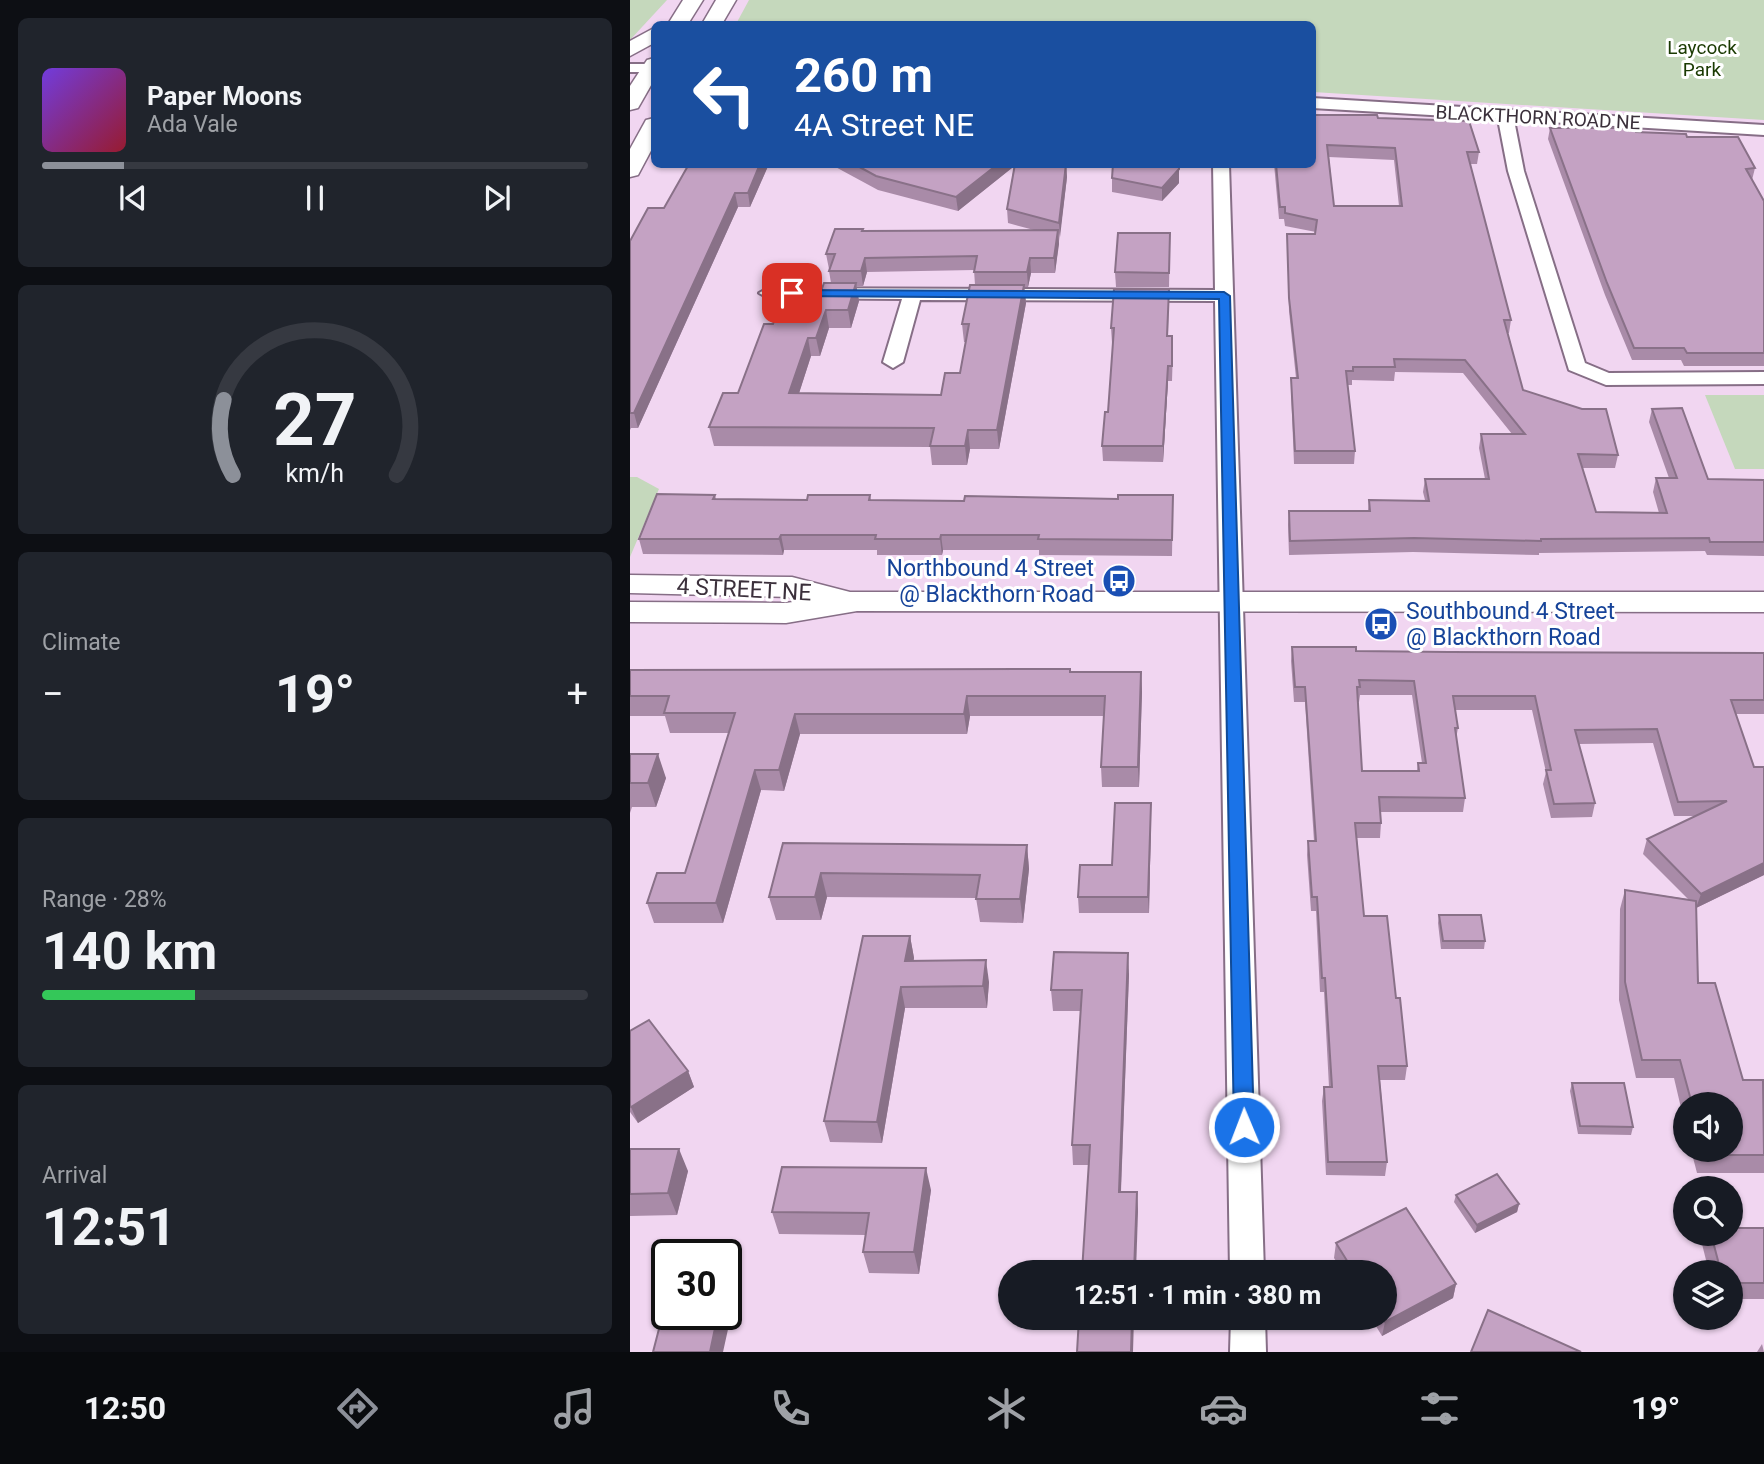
<!DOCTYPE html>
<meta charset="utf-8">
<style>
body{margin:0;font-family:Roboto,sans-serif;background:#20242c;color:#f1f3f6;height:100vh;display:flex;flex-direction:column;font-size:26px;white-space:nowrap}
*{box-sizing:border-box;margin:0}
p{font-size:23px;color:#9ea1a6}
.icon{flex:none;width:38px;height:38px;fill:none;stroke:currentColor;stroke-width:2;stroke-linecap:round;stroke-linejoin:round}
.map{position:relative;flex:1;overflow:hidden}
.panel{display:flex;flex-direction:column;gap:18px;padding:18px;background:#0d0f14;width:630px}
.panel>*{flex:none}
.hud{position:absolute;left:21px;top:21px;width:665px;height:147px;border-radius:10px;box-shadow:0 2px 5px #0004;background:#1a4fa0;color:#fff;overflow:hidden}
.fabs{position:absolute;left:1043px;top:1092px;display:grid;gap:14px}
.fabs a{display:grid;place-items:center;width:70px;height:70px;border-radius:50%;background:#171b24;box-shadow:0 2px 5px #0004;font-size:35px}
.speed{position:absolute;left:21px;top:1239px;display:flex;gap:14px;font-size:35px;font-weight:700;text-align:center}
.speed>*{display:grid;place-content:center;width:91px;height:91px;border-radius:50%;background:#171b24;box-shadow:0 2px 5px #0004;line-height:1}
.speed .limit{border:4px solid #111;border-radius:10px;background:#fff;color:#111}
.pin{position:absolute;display:grid;place-items:center;width:60px;height:60px;color:#fff;margin:-30px;border-radius:14px;box-shadow:0 4px 10px #0006}
.me{position:absolute;width:77px;margin:-38px;rotate:359deg;stroke-linejoin:round;filter:drop-shadow(0 0 5px #0008)}
.turn{display:flex;align-items:center;gap:24px;height:147px;padding:0 28px;font-size:32px}
.turn .icon{width:91px;height:91px;stroke-width:2.5}
.turn b{display:block;font-size:49px;line-height:60px}
.big{font-size:52px;font-weight:700;line-height:1.1}
.panel .card{flex:1;display:flex;flex-direction:column;justify-content:center;gap:10px;min-width:0;padding:0 24px;border-radius:10px;background:#20242c}
.panel .dial{align-items:center;gap:0}
.dial svg{height:182px;overflow:visible;fill:none;stroke:#363941;stroke-width:7;stroke-linecap:round;text-anchor:middle}
.dial text{fill:#f1f3f6;stroke:none}
.song{display:flex;align-items:center;gap:21px}
.cover{width:84px;height:84px;border-radius:10px;background:linear-gradient(135deg,hsl(260 70% 55%),hsl(350 70% 35%))}
.played{height:7px;border-radius:4px;background:linear-gradient(90deg,#8c9099 15%,#363941 15%)}
.keys{display:flex;justify-content:space-around;direction:ltr}
.heat{display:flex;justify-content:space-between;align-items:center;font-size:38px;direction:ltr}
.charge{height:10px;border-radius:5px;background:linear-gradient(90deg,#34c759 28%,#363941 0)}
.trip{position:absolute;left:368px;top:1260px;width:399px;height:70px;border-radius:35px;background:#171b24;box-shadow:0 2px 5px #0004;font-weight:700;line-height:70px;text-align:center}
.dock{display:flex;height:112px;justify-content:space-around;align-items:center;background:#090b0e;color:#9ea1a6}
.dock .icon{width:49px;height:49px}
.dock .on{color:#8c9099}
.dock b{font-size:32px;color:#f1f3f6}
main{display:flex;flex:1;min-height:0}
.map>svg:first-child{display:block}
.green{fill:#c5d8bc}
.lines{fill:none;stroke-linecap:round;stroke-linejoin:round}
.minor-casing{stroke:#866e86;stroke-width:4}
.tertiary-casing{stroke:#866e86;stroke-width:3}
.secondary-casing{stroke:#866e86;stroke-width:3}
.minor{fill:#fff;fill-rule:evenodd}
.tertiary{fill:#fff;fill-rule:evenodd}
.secondary{fill:#fff;fill-rule:evenodd}
.wall{fill:#a98ba8;fill-rule:evenodd}
.shaded-wall{fill:#897188}
.building{fill:#c4a2c3;stroke:#897188;stroke-width:2;fill-rule:evenodd}
.route{fill:#1a73e8;stroke:#114b97;stroke-width:2}
.labels{text-anchor:middle;stroke-width:6;stroke-linejoin:round;paint-order:stroke}
.far-park-label{font-size:19px;fill:#1a3a02;stroke:#fff}
.far-street-label{font-size:19px;fill:#3b303b;stroke:#fff}
.transit-label{font-size:23px;fill:#164399;stroke:#fff;text-anchor:end}
.street-label{font-size:23px;fill:#3b303b;stroke:#fff}
</style>
<main>
<section class="panel">
<div class="card">
<div class="song"><i class="cover"></i><div><b>Paper Moons</b><p>Ada Vale</p></div></div>
<div class="played"></div>
<div class="keys"><svg class="icon" aria-label="previous" viewBox="0 0 24 24"><path d="M18 5L8 12l10 7zM5 5v14"/></svg><svg class="icon" aria-label="pause" viewBox="0 0 24 24"><path d="M8 5v14M16 5v14"/></svg><svg class="icon" aria-label="next" viewBox="0 0 24 24"><path d="M6 5l10 7-10 7zM19 5v14"/></svg></div>
</div>
<div class="card dial"><svg viewBox="0 0 100 80">
<path d="M14 69A42 42 0 1 1 86 69"/>
<path d="M14 69A42 42 0 0 1 10 36" stroke="#8c9099"/>
<text x="50" y="56" font-size="32" font-weight="700">27</text>
<text x="50" y="72" font-size="11">km/h</text>
</svg></div>
<div class="card"><p>Climate</p>
<div class="heat"><a>−</a><b class="big">19°</b><a>+</a></div>
</div>
<div class="card"><p>Range · 28%</p><b class="big">140 km</b><div class="charge"></div></div>
<div class="card"><p>Arrival</p><b class="big">12:51</b></div>
</section>
<div class="map">
<svg width="1134" height="1352" viewBox="0 0 1134 1352">
<rect width="100%" height="100%" fill="#f1d6f1"/>
<g class="green">
<polygon points="0,0 37,0 0,40"/>
<polygon points="119,0 1134,0 1134,120 683,92 682,24 106,24"/>
<polygon points="1075,395 1134,395 1134,469 1105,469"/>
<polygon points="0,477 7,477 29,489 0,557"/>
</g>
<g class="lines">
<defs>
<g id="minor">
<rect x="0" y="64" width="24" height="8"/>
<polygon points="682,98 1134,125 1134,135 884,120 894,171 955,363 979,373 1134,372 1134,384 976,385 939,370 878,171 868,119 682,108"/>
<polygon points="583,164 599,164 634,1272 600,1272 585,301 290,300 273,362 263,368 253,362 272,299 138,298 129,293 138,288 585,290"/>
<polygon points="601,1318 635,1318 636,1352 600,1352"/>
</g>
<polygon id="tertiary" points="0,575 162,577 220,592 1134,592 1134,612 227,611 156,623 0,622 0,602 156,603 176,600 162,597 0,593"/>
<g id="secondary">
<polygon points="53,0 73,0 58,24 38,24"/>
<polygon points="86,0 106,0 92,24 72,24"/>
<polygon points="24,28 24,43 0,56 0,41"/>
<polygon points="24,58 24,80 8,108 0,110 0,86 17,60"/>
<polygon points="24,118 24,145 8,175 0,177 0,149 16,120"/>
</g>
</defs>
<use href="#minor" class="minor-casing"/>
<use href="#tertiary" class="tertiary-casing"/>
<use href="#secondary" class="secondary-casing"/>
<use href="#minor" class="minor"/>
<use href="#tertiary" class="tertiary"/>
<use href="#secondary" class="secondary"/>
</g>
<g class="wall">
<path d="M682,115L748,118L849,152L847,164H840L881,320L879,333H878L893,390L988,455L985,468H952L966,512L1029,513L1023,492L1026,478H1039L1019,422L1022,409L1078,479L1134,480V556L1077,555L1075,551L909,553V555L783,552L659,555L658,525L659,511H738L739,500H795L793,492L795,479H855L849,448L851,434H882L833,373L765,372L764,381L722,380V385H718L725,451L724,464H664L661,391V378H666L659,311L657,234H685L686,232L655,226L654,219H649L644,164H682ZM699,157L764,160L769,206H704Z"/>
<polygon points="920,128 1006,132 1057,137 1125,168 1122,180 1134,201 1134,366 1054,366 1051,360 1002,360 975,295 918,139"/>
<polygon points="59,164 139,164 120,207 108,207 8,428 1,428 0,430 0,241 34,208"/>
<path d="M200,164H436L437,177L425,273H401L398,287H394L396,303L369,449H340L337,465H302L300,447L84,446L79,427L108,393L143,324L185,308L201,283L199,271L200,269H199L196,254L233,229V231L404,230L378,223L377,209L384,166L328,211L248,190ZM344,270L345,285L332,324L334,342H336L330,373L311,395L169,393L181,356H190L199,328H221L229,301L226,286H233L237,272Z"/>
<polygon points="482,178 549,183 532,201 482,192"/>
<polygon points="540,233 539,287 486,287 485,272"/>
<polygon points="539,289 538,336 543,350 542,381 538,381 533,462 473,461 472,446 478,412 483,343 482,343 481,328"/>
<polygon points="85,495 86,499 177,500 240,495 241,500 334,501 488,499 543,495 542,556 409,555 409,550 313,550 312,555 247,555 247,550 154,550 153,555 13,554 9,539"/>
<path d="M662,647L726,651L818,652L1134,653V714H1106L1124,767H1134V875L1066,908L1068,983L1113,1080L1134,1082V1173H1067L1061,1150H1101V1104H1055V1125L1044,1078H1006L989,1000L990,909L995,890L1058,899L1013,854L1017,839L1066,816H1044L1023,743L949,744L965,803L962,817L921,818L913,784L916,772L902,710H825L828,728L826,739L835,798L833,812H750L751,823L750,838H727L734,916L766,998L777,1066L775,1080H750L757,1162L755,1176L696,1175L692,1101L694,1087H699L694,992H690L686,911H681L677,855L678,841H684L675,702H664L661,661ZM730,695H782L792,763H788L787,771H732L728,702H729Z"/>
<polygon points="0,670 511,672 512,692 509,787 472,787 471,767 474,716 340,716 337,734 170,734 154,791 131,790 93,923 24,923 17,903 55,873 99,733 40,733 35,716 0,716"/>
<polygon points="0,754 36,778 26,807 2,807 0,813"/>
<polygon points="521,819 519,913 449,913 448,897 482,865"/>
<polygon points="153,843 397,845 399,869 393,923 350,922 346,898 197,897 191,920 146,920 139,897"/>
<polygon points="809,915 855,941 854,949 811,949 808,923"/>
<polygon points="280,936 284,958 283,961 359,982 357,1008 275,1008 252,1143 200,1142 194,1121"/>
<polygon points="499,974 491,1192 507,1192 508,1212 458,1165 443,1165 442,1145 451,1011 423,1011 421,990"/>
<polygon points="0,1031 58,1071 64,1087 8,1123 0,1112"/>
<polygon points="942,1083 1003,1127 1001,1135 948,1134 940,1091"/>
<polygon points="0,1149 58,1171 47,1215 0,1216"/>
<polygon points="301,1190 289,1274 239,1273 233,1252 236,1235 149,1234 142,1212"/>
<polygon points="826,1195 889,1204 887,1212 845,1233 824,1202"/>
<polygon points="1134,1228 1134,1299 1101,1299 1101,1272 1079,1272 1072,1244 1077,1234 1101,1234"/>
<polygon points="706,1243 826,1284 823,1298 752,1336 741,1318 754,1318 754,1272 713,1272 704,1258"/>
<polygon points="1132,1344 1134,1352 1127,1352"/>
</g>
<g class="shaded-wall">
<polygon points="130,164 139,164 120,207 118,193"/>
<polygon points="368,164 387,164 328,211 326,197"/>
<polygon points="436,164 437,177 430,237 429,223"/>
<polygon points="549,169 549,183 532,201 532,188"/>
<polygon points="105,193 108,207 8,428 4,413"/>
<polygon points="428,230 429,244 425,273 424,258"/>
<polygon points="235,258 237,272 233,286 231,271"/>
<polygon points="400,258 401,273 398,287 397,272"/>
<polygon points="226,283 229,301 221,328 218,310"/>
<polygon points="394,285 396,303 369,449 367,430"/>
<polygon points="196,310 199,328 190,356 186,338"/>
<polygon points="178,338 181,356 163,412 159,393"/>
<polygon points="538,366 538,381 533,462 533,446"/>
<polygon points="338,430 340,449 337,465 335,446"/>
<polygon points="151,535 154,550 153,555 149,539"/>
<polygon points="311,535 313,550 312,555 310,539"/>
<polygon points="511,672 512,692 509,787 508,767"/>
<polygon points="337,696 340,716 337,734 334,714"/>
<polygon points="165,714 170,734 154,791 149,770"/>
<polygon points="28,754 36,778 26,807 18,783"/>
<polygon points="125,770 131,790 93,923 86,903"/>
<polygon points="521,803 521,819 519,913 518,897"/>
<polygon points="397,845 399,869 393,923 390,899"/>
<polygon points="1134,863 1134,875 1066,908 1071,894"/>
<polygon points="191,873 197,897 191,920 185,897"/>
<polygon points="280,936 284,958 280,983 275,961"/>
<polygon points="498,953 499,974 490,1212 489,1192"/>
<polygon points="356,960 359,982 357,1008 353,986"/>
<polygon points="271,987 275,1008 252,1143 247,1122"/>
<polygon points="58,1071 64,1087 8,1123 1,1107"/>
<polygon points="49,1149 58,1171 47,1215 38,1193"/>
<polygon points="296,1168 301,1190 289,1274 284,1252"/>
<polygon points="507,1192 508,1212 506,1272 504,1272"/>
<polygon points="889,1204 887,1212 845,1233 847,1225"/>
<polygon points="99,1263 108,1284 93,1352 80,1352 88,1314 96,1314 96,1275"/>
<polygon points="826,1284 823,1298 752,1336 755,1322"/>
<polygon points="502,1318 504,1318 503,1352 501,1352"/>
</g>
<g class="building">
<path d="M682,115H747L748,118L839,121L849,152H837L881,320H874L893,390L952,409H976L988,455L948,454L966,512L1037,513L1026,478H1047L1022,409L1052,408L1078,479L1134,480V542H1080L1079,538L911,539V541L784,538L660,541L659,511H740L739,500L799,501L795,479H859L851,434H895L835,360L764,359L765,367H723V371H716L725,451H665L661,378H668L659,298L657,234H685L687,220L655,213V207H650L646,164H682ZM697,145L765,148L772,206H704Z"/>
<polygon points="920,128 992,128 1005,129 1006,132 1056,134 1057,137 1108,137 1125,168 1116,169 1134,201 1134,353 1057,353 1054,348 1004,348 977,283"/>
<polygon points="59,164 130,164 118,193 105,193 4,413 0,413 0,241 18,208 34,208"/>
<polygon points="224,164 368,164 326,197 246,176"/>
<polygon points="385,164 436,164 429,223 377,209"/>
<polygon points="483,164 549,164 549,169 532,188 482,178"/>
<polygon points="205,229 233,229 232,231 428,230 424,258 400,258 397,272 344,272 347,256 235,258 231,271 199,271 205,254 196,254"/>
<polygon points="488,233 540,233 539,273 485,272"/>
<polygon points="194,283 226,283 218,310 196,310 186,338 178,338 159,393 311,395 315,373 330,373 339,324 332,324 340,285 394,285 367,430 338,430 335,446 300,446 304,428 79,427 93,393 108,393 134,324 143,324 149,308 185,308"/>
<polygon points="484,289 539,289 537,336 542,336 542,366 538,366 533,446 472,446 475,412 478,412 484,328 481,328"/>
<polygon points="27,494 85,495 83,499 177,500 178,495 240,495 239,500 334,501 335,496 488,499 488,495 543,495 542,540 408,539 409,535 311,535 310,539 245,539 246,535 151,535 149,539 9,539"/>
<path d="M662,647H726V651L818,652L1134,653V700H1101L1124,767H1134V863L1071,894L1017,839L1097,801L1048,802L1027,729L945,730L965,803L924,804L916,770H921L905,696H823L828,728H825L835,798L749,797L751,823H725L734,916H757L766,998H770L777,1066H748L757,1162H698L694,1087H702L695,978H692L687,897H682L678,841H686L675,687H665ZM729,680L784,681L796,763H788L789,771H732L727,687H730Z"/>
<polygon points="440,669 440,672 511,672 508,767 471,767 475,696 337,696 334,714 165,714 149,770 125,770 86,903 17,903 27,873 55,873 105,713 34,713 39,696 0,696 0,670"/>
<polygon points="0,754 28,754 18,783 0,783"/>
<polygon points="485,803 521,803 518,897 448,897 450,865 482,865"/>
<polygon points="153,843 397,845 390,899 346,899 350,875 191,873 185,897 139,897"/>
<polygon points="995,890 1066,901 1068,983 1085,983 1113,1080 1133,1080 1134,1155 1074,1155 1073,1150 1101,1150 1101,1104 1062,1104 1050,1060 1012,1060 995,982"/>
<polygon points="809,915 851,915 855,941 813,941"/>
<polygon points="233,936 280,936 275,961 356,960 353,986 271,987 247,1122 194,1121"/>
<polygon points="424,952 498,953 489,1192 507,1192 504,1272 452,1272 460,1145 442,1145 452,990 421,990"/>
<polygon points="19,1020 58,1071 1,1107 0,1106 0,1031"/>
<polygon points="942,1083 994,1083 1003,1127 950,1126"/>
<polygon points="0,1149 49,1149 38,1193 0,1194"/>
<polygon points="152,1167 296,1168 284,1252 233,1252 239,1213 142,1212"/>
<polygon points="867,1174 889,1204 847,1225 826,1195"/>
<polygon points="776,1208 826,1284 755,1322 752,1318 754,1318 754,1272 724,1272 706,1243"/>
<polygon points="1101,1228 1134,1228 1134,1283 1101,1283 1101,1272 1091,1272 1081,1234 1101,1234"/>
<polygon points="96,1263 99,1263 96,1275"/>
<polygon points="37,1298 37,1314 88,1314 80,1352 23,1352"/>
<polygon points="858,1310 951,1352 841,1352"/>
<polygon points="449,1318 502,1318 501,1352 447,1352"/>
</g>
<polygon class="route" points="162,290 594,292 600,296 624,1127 621,1133 614,1136 607,1133 604,1127 589,299 157,296 157,291"/>
<defs>
<symbol id="bus-disc" viewBox="-11 -11 22 22"><circle r="9.5" fill="#1a4fb4" stroke="#fff"/><path d="M-5-6H5V4H4V6H2V4H-2V6H-4V4H-5ZM-3.5-4V0h7V-4ZM-3.5 1.2v1.5H-2V1.2ZM2 1.2v1.5H3.5V1.2Z" fill="#fff"/></symbol>
</defs>
<g fill-rule="evenodd">
<use href="#bus-disc" x="470" y="562" width="38" height="38"/>
<use href="#bus-disc" x="732" y="605" width="38" height="38"/>
</g>
<g class="labels">
<g class="far-park-label">
<text x="1072" y="54">Laycock<tspan x="1072" dy="22">Park</tspan></text>
</g>
<g class="far-street-label">
<text transform="translate(908 117) rotate(3)" y="7">BLACKTHORN ROAD NE</text>
</g>
<g class="transit-label">
<text x="464" y="576">Northbound 4 Street<tspan x="464" dy="26">@ Blackthorn Road</tspan></text>
<text x="776" y="619" text-anchor="start">Southbound 4 Street<tspan x="776" dy="26">@ Blackthorn Road</tspan></text>
</g>
<g class="street-label">
<text transform="translate(114 589) rotate(3)" y="8">4 STREET NE</text>
</g>
</g>
</svg>
<div class="fabs">
<a><svg class="icon" aria-label="sound" viewBox="0 0 24 24"><path d="M4 9h4l5-4v14l-5-4H4zM17 9q2 3 0 6"/></svg></a>
<a><svg class="icon" aria-label="search" viewBox="0 0 24 24"><circle cx="10" cy="10" r="6"/><path d="M15 15l6 6"/></svg></a>
<a><svg class="icon" aria-label="layers" viewBox="0 0 24 24"><path d="M12 4l9 5-9 5-9-5zM3 14l9 5 9-5"/></svg></a>
</div>
<div class="speed"><div class="limit">30</div></div>
<div class="pin" style="left:162px;top:293px;background:#d93025"><svg class="icon" aria-label="arrive" viewBox="0 0 24 24"><path d="M6 21V4h12l-3 4 3 4H6"/></svg></div>
<svg class="me" style="left:614px;top:1127px" viewBox="-20 -20 40 40"><circle r="17" fill="#1a73e8" stroke="#fff" stroke-width="3"/><path d="M0-11L8 9 0 5-8 9z" fill="#fff"/></svg>
<div class="trip">12:51 · 1 min · 380 m</div>
<div class="hud">
<div class="turn"><svg class="icon" aria-label="left" viewBox="0 0 24 24"><path d="M17 20v-9H6M10 6l-5 5 5 5"/></svg><div><b>260 m</b>4A Street NE</div></div>
</div>
</div>
</main>
<nav class="dock">
<b>12:50</b>
<svg class="icon on" aria-label="directions" viewBox="0 0 24 24"><path d="M12 3l9 9-9 9-9-9zM9 14v-3h6M13 9l2 2-2 2"/></svg>
<svg class="icon" aria-label="music" viewBox="0 0 24 24"><path d="M9 18V5l10-2v13"/><circle cx="6" cy="18" r="3"/><circle cx="16" cy="16" r="3"/></svg>
<svg class="icon" aria-label="phone" viewBox="0 0 24 24"><path d="M5 4h4l2 5-3 2q2 4 5 5l2-3 5 2v4C11 20 4 13 5 4z"/></svg>
<svg class="icon" aria-label="climate" viewBox="0 0 24 24"><path d="M12 3v18M4 7l16 10M4 17L20 7"/></svg>
<svg class="icon" aria-label="car" viewBox="0 0 24 24"><path d="M5 17H2v-5l4-1 3-4h7l3 4 3 1v5h-3M9 17h6M6 11h13"/><circle cx="7" cy="17" r="2"/><circle cx="17" cy="17" r="2"/></svg>
<svg class="icon" aria-label="filters" viewBox="0 0 24 24"><path d="M4 7h16M4 17h16"/><circle cx="9" cy="7" r="2"/><circle cx="15" cy="17" r="2"/></svg>
<b>19°</b>
</nav>
